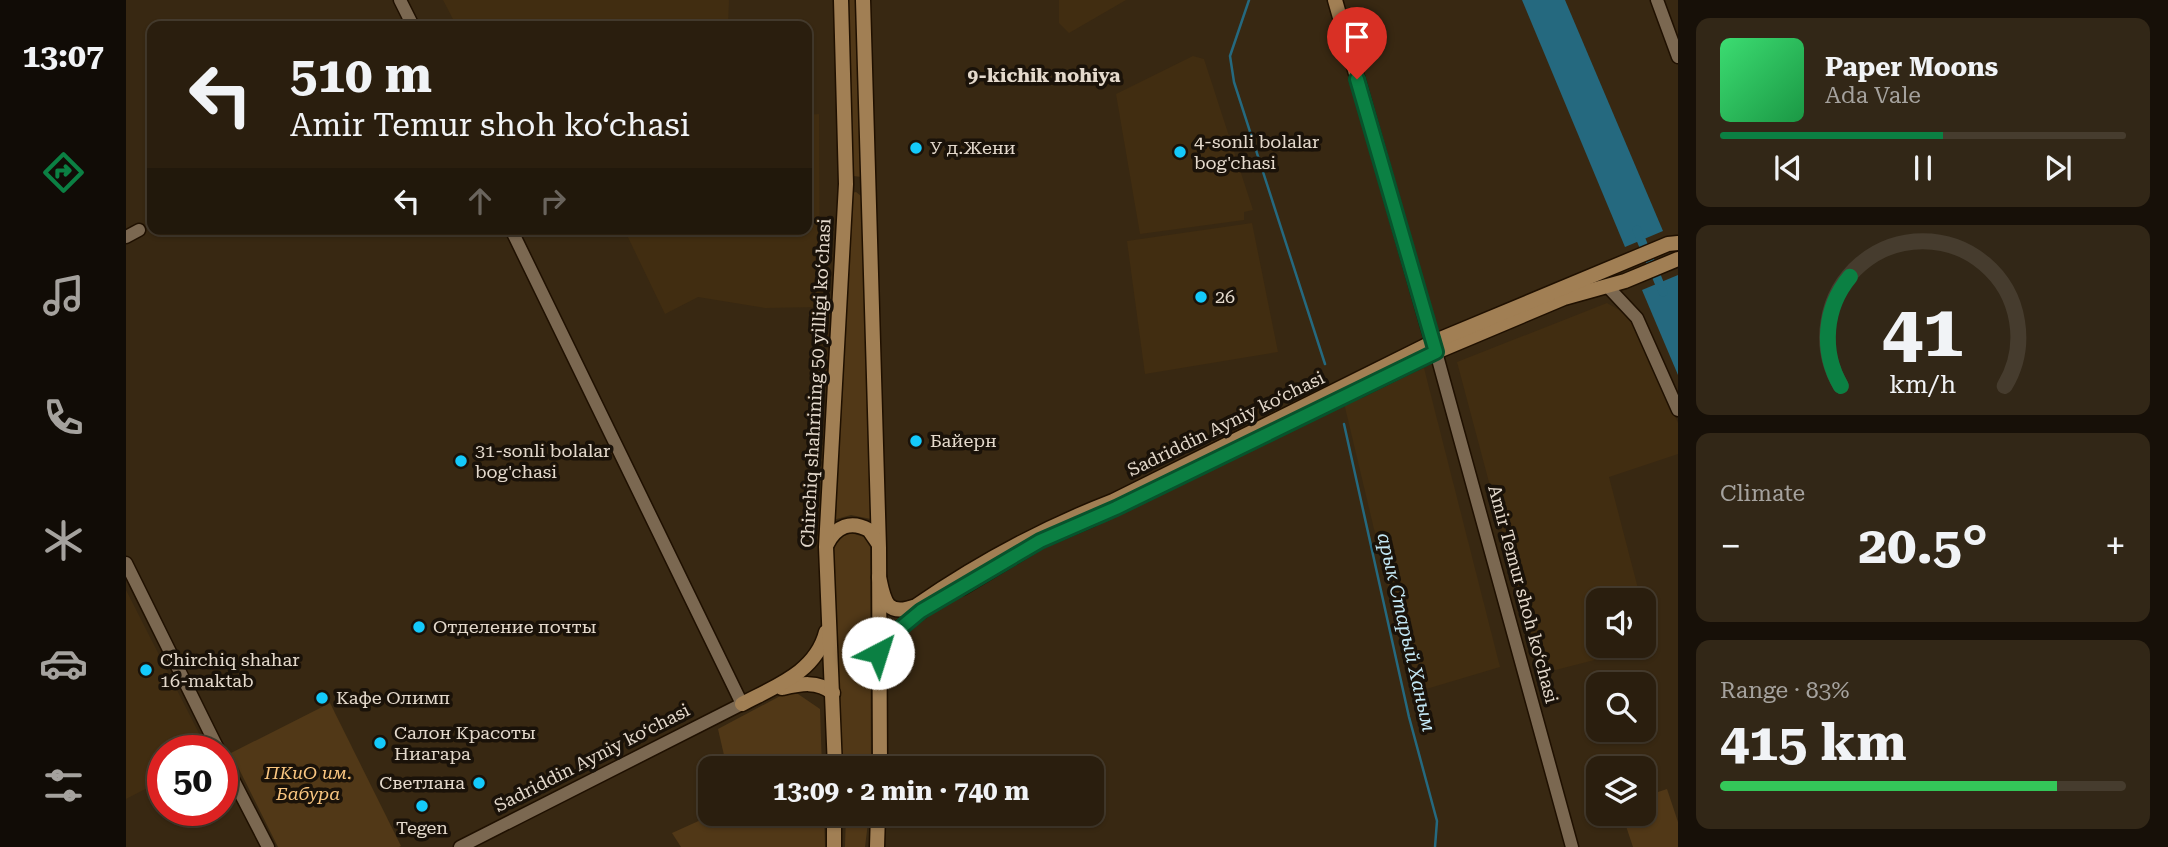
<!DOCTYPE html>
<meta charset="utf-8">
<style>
body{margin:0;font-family:"Roboto Serif",serif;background:#322717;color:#f1f3f6;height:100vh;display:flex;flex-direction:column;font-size:26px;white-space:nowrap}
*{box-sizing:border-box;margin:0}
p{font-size:23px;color:#a5a29e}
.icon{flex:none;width:38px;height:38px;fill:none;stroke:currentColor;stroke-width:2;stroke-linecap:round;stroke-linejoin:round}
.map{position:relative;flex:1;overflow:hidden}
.drawer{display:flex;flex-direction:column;gap:18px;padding:18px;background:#171008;width:490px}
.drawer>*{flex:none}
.guide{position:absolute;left:21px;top:21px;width:665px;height:214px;border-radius:14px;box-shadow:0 2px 5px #0004,0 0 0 2px #463c2e;background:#2a1e0e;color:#f1f3f6;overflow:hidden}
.buttons{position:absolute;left:1460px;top:588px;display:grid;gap:14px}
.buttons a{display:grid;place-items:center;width:70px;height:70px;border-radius:14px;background:#2a1e0e;box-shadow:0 2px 5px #0004,0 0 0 2px #463c2e;font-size:35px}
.speed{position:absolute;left:21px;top:735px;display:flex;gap:14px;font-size:35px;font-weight:700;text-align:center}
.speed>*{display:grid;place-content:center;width:91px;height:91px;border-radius:50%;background:#2a1e0e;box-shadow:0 2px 5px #0004,0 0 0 2px #463c2e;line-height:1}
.speed .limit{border:10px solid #d22;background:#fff;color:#111}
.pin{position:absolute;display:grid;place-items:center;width:60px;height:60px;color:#fff;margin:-72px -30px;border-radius:50% 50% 50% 0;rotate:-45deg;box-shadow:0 0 7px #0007}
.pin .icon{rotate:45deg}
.me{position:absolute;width:77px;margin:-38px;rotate:40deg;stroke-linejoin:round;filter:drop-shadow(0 0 5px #0008)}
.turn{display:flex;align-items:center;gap:24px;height:147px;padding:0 28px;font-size:32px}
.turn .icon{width:91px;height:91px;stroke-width:2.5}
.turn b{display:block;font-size:49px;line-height:60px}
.lanes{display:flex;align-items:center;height:66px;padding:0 28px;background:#0003;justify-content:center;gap:35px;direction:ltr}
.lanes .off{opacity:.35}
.big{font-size:52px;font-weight:700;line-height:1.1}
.drawer .tile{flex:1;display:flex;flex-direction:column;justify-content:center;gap:10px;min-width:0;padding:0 24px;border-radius:14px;background:#322717}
.drawer .dial{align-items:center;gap:0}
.dial svg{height:182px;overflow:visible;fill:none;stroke:#463c2e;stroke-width:7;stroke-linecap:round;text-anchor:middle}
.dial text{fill:#f1f3f6;stroke:none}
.song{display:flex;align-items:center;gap:21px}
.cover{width:84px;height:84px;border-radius:10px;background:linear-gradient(135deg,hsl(140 70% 55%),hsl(140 70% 35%))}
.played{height:7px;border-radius:4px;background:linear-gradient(90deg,#0b8043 55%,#463c2e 55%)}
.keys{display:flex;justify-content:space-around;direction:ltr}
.heat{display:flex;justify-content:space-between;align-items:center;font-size:38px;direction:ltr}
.charge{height:10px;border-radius:5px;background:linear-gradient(90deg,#34c759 83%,#463c2e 0)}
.trip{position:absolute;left:572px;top:756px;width:406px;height:70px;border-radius:14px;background:#2a1e0e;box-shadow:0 2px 5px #0004,0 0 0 2px #463c2e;font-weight:700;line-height:70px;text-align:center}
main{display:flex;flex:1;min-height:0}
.menu{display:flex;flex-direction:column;width:126px;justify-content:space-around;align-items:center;background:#110c06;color:#a5a29e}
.menu .icon{width:49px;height:49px}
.menu .active{color:#0b8043}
.menu b{font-size:32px;color:#f1f3f6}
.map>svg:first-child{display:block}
.built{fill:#412d11}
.green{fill:#513817}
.water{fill:#25697f}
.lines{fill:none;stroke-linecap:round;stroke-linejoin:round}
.stream{stroke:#25697f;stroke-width:2.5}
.canal{stroke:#25697f;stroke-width:9}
.minor-casing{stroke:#1f1000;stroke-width:15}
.major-casing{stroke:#1f1000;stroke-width:17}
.minor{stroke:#7b6851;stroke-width:12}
.major{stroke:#a17f54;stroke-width:14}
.route-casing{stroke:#07532c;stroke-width:18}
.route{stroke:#0b8043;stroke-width:12}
.poi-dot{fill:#14cafb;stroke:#1a1209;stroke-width:2.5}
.labels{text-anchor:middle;stroke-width:7;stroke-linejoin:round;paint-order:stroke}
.poi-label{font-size:18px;fill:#e4d9cc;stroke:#1a1209;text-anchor:start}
.street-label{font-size:18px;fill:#e4d9cc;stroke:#1a1209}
.park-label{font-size:18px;font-style:italic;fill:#fac680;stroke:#1a1209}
.neighbourhood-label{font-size:19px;font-weight:bold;fill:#e4d9cc;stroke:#1a1209}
.water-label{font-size:19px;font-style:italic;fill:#c4e8f6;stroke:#1a1209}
</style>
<main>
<nav class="menu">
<b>13:07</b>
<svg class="icon active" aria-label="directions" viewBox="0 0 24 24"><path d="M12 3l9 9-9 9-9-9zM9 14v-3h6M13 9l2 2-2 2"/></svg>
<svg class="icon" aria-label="music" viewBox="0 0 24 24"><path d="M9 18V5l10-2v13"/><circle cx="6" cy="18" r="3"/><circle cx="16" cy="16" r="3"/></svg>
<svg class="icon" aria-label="phone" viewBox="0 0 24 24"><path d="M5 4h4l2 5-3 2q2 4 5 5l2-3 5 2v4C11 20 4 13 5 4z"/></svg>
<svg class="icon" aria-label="climate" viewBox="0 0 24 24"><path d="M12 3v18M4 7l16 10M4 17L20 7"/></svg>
<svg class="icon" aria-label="car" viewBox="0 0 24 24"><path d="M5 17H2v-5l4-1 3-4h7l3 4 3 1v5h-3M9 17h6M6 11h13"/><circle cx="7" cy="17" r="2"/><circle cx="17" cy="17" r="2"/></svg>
<svg class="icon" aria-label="filters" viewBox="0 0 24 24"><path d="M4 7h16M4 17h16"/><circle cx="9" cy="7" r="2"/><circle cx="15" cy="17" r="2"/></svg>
</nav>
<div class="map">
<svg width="1552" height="847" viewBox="0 0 1552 847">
<rect width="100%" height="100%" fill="#382812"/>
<g class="built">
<polygon points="317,0 603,0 602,26 329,23"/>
<polygon points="933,0 1000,0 943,33 933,23"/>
<polygon points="1067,56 1078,59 1127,210 1118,212 1118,220 1014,234 990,94"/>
<polygon points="693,114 694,307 639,308 572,297 539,314 498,229 681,229 681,115"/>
<polygon points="1126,223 1152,352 1019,374 1001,241"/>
<polygon points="1481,303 1507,318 1552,423 1552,454 1483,477 1515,600 1472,600 1472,646 1517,646 1517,608 1527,645 1414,674 1331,362"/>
<polygon points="1298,368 1374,667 1287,693 1218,403"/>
<polygon points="0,590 82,751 37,751 37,780 0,799"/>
</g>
<g class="green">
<polygon points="722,0 730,0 736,177 727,176"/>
<polygon points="730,192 735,196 745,519 725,515 707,520 726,193"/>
<polygon points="725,533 738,537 744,547 745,768 715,768 707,548 713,538"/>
<polygon points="658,694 672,694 694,709 696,768 601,768 592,729"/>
<polygon points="204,703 275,846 273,847 152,847 105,753"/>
<polygon points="1541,789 1552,822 1552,847 1507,847 1496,814 1517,814 1517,797"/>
<polygon points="588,814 698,814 699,847 555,847 546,833"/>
<polygon points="720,814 743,814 739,847 719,847"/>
</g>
<g class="water">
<polygon points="1396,0 1439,0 1537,231 1499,247"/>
<polygon points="1552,275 1552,375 1516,290"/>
</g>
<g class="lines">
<g class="stream">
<polyline points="1123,0 1104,56 1108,82 1199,364"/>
<polyline points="1218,424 1283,717 1311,821 1309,847"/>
</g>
<polyline class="canal" points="1511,230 1537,292"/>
<defs>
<g id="minor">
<polyline points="274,0 287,26"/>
<polyline points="1531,0 1552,57"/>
<polyline points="0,237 13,230"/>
<polyline points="1482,287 1511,318 1552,410"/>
<polyline points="1310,352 1446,847"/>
<polyline points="0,563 93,751"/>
<polyline points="96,758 142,847"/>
<polyline points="334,847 616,704 385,229"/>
</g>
<g id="major">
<polyline points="737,0 753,548 754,768"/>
<polyline points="1209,0 1309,351"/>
<polyline points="1233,390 1310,352 1438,298 1499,281 1552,259"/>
<path d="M701,544C710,526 725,520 743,530L752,543"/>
<path d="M753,577C758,601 760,617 790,606C851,564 917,528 987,501L1307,342L1542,244L1552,243"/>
<polyline points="836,588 914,541 966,519"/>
<polyline points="752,653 772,629 800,608"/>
<path d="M656,688C674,684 691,680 707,693"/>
<path d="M616,704C650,686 690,672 700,632"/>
<polyline points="709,768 700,547 720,184 715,0"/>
<polyline points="708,847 708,814"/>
<polyline points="751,847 752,814"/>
</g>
</defs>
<use href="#minor" class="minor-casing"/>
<use href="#major" class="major-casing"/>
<use href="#minor" class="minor"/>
<use href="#major" class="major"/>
</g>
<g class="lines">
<defs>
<polyline id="route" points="752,653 765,636 795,611 914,541 990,508 1310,352 1231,79"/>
</defs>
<use href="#route" class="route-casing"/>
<use href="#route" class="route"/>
</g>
<g class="poi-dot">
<circle cx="790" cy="148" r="7"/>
<circle cx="1054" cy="152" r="7"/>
<circle cx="1075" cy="297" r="7"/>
<circle cx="790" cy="441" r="7"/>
<circle cx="335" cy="461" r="7"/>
<circle cx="293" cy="627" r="7"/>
<circle cx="20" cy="670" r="7"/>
<circle cx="196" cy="698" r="7"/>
<circle cx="254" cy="743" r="7"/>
<circle cx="353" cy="783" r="7"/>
<circle cx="296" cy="806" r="7"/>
</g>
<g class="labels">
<g class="poi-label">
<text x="1068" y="148">4-sonli bolalar<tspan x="1068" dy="21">bog'chasi</tspan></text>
<text x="804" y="154">У д.Жени</text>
<text x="1089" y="303">26</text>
<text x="804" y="447">Байерн</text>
<text x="349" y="457">31-sonli bolalar<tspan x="349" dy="21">bog'chasi</tspan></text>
<text x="307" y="633">Отделение почты</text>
<text x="34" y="666">Chirchiq shahar<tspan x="34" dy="21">16-maktab</tspan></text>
<text x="210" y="704">Кафе Олимп</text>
<text x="268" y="739">Салон Красоты<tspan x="268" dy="21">Ниагара</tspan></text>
<text x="339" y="789" text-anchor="end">Светлана</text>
<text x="296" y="834" text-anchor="middle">Tegen</text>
</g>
<g class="street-label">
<text transform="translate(690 383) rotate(-87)" y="6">Chirchiq shahrining 50 yilligi koʻchasi</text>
<text transform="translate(1100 424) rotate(-26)" y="6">Sadriddin Ayniy ko‘chasi</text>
<text transform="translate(1397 594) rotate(75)" y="6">Amir Temur shoh ko‘chasi</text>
<text transform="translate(466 758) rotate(-27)" y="6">Sadriddin Ayniy ko‘chasi</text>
</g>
<g class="park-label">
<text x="182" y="779">ПКиО им.<tspan x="182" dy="21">Бабура</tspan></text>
</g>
<g class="neighbourhood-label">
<text x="918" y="82">9-kichik nohiya</text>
</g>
<g class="water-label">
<text transform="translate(1281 632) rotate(77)" y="7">арык Старый Ханым</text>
</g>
</g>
</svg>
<div class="buttons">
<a><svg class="icon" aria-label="sound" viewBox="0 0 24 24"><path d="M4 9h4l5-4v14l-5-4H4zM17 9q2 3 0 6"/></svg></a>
<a><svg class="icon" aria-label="search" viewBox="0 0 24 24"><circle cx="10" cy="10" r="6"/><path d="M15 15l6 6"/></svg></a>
<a><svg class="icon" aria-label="layers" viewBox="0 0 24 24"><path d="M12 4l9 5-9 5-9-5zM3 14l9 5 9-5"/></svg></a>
</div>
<div class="speed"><div class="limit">50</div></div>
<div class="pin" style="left:1231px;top:79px;background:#d93025"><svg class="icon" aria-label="arrive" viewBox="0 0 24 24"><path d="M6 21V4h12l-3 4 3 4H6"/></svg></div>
<svg class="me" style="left:752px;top:653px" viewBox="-20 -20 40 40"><circle r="19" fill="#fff"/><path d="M0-13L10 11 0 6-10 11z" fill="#0b8043"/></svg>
<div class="trip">13:09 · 2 min · 740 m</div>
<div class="guide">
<div class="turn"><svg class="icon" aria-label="left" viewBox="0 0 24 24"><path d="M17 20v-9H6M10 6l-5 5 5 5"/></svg><div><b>510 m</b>Amir Temur shoh ko‘chasi</div></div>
<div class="lanes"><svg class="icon" aria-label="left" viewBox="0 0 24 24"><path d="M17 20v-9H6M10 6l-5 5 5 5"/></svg><svg class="icon off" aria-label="ahead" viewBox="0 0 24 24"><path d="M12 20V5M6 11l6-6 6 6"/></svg><svg class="icon off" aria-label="right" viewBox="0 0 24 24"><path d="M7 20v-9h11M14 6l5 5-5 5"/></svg></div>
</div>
</div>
<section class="drawer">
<div class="tile">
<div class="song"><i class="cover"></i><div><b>Paper Moons</b><p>Ada Vale</p></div></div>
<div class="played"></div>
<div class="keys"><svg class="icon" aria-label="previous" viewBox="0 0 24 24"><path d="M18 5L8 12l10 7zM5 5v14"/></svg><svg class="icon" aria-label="pause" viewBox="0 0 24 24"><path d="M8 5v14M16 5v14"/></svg><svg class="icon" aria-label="next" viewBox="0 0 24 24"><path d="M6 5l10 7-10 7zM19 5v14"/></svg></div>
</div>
<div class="tile dial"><svg viewBox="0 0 100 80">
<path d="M14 69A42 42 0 1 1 86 69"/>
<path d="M14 69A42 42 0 0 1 18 21" stroke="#0b8043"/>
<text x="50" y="56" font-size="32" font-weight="700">41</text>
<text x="50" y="72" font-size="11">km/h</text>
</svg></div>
<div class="tile"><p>Climate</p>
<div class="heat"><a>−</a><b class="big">20.5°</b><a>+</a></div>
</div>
<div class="tile"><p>Range · 83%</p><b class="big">415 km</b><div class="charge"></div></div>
</section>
</main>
